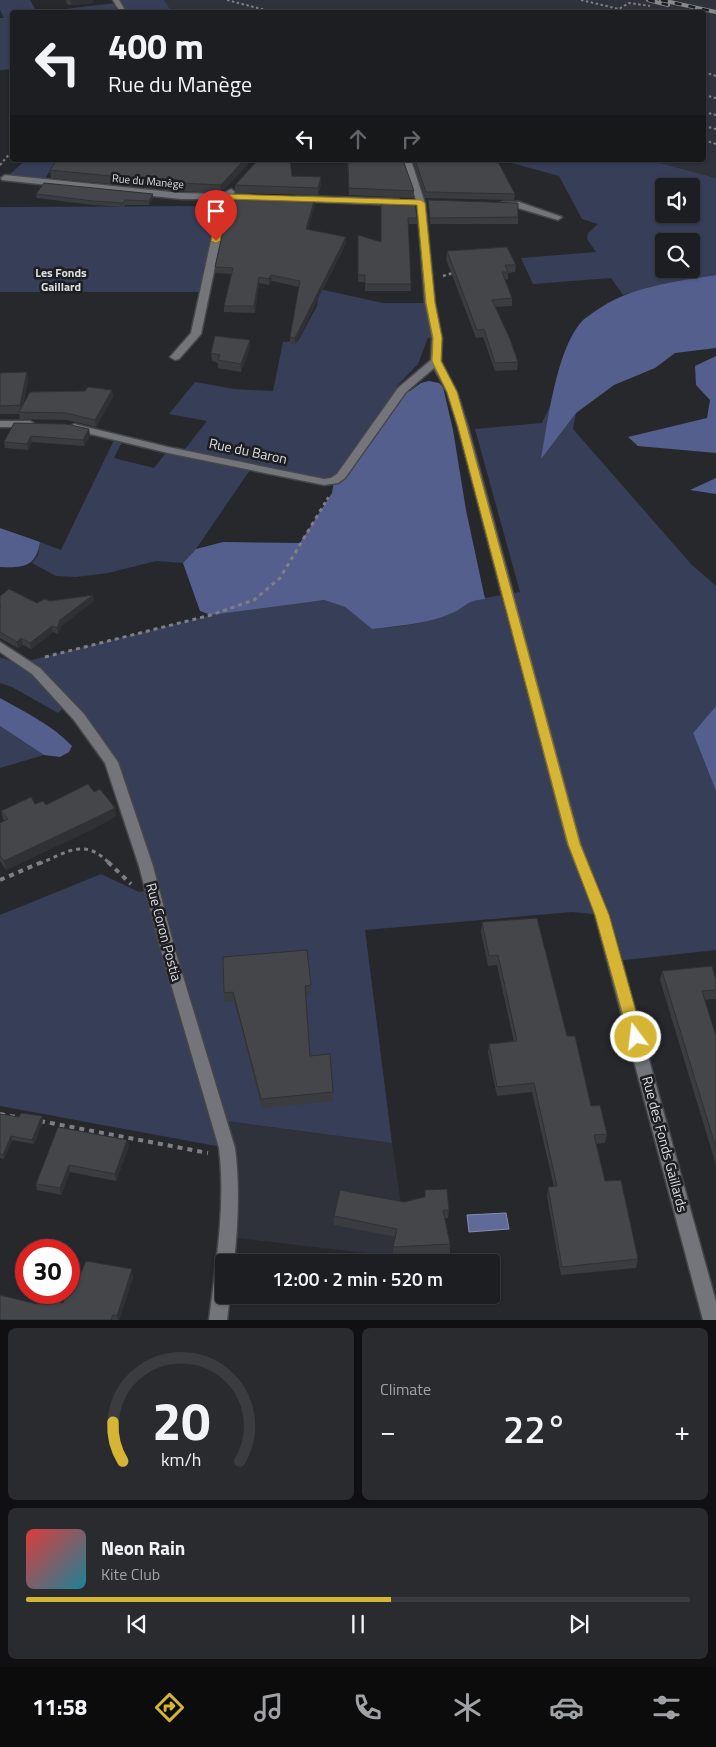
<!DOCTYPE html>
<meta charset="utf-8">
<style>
body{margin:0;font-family:"Titillium Web",sans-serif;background:#2a2b2e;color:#f1f3f6;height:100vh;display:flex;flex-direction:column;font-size:19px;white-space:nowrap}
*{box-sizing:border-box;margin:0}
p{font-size:16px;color:#a0a2a5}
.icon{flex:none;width:28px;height:28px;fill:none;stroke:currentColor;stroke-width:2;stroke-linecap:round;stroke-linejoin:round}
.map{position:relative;height:1320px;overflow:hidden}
.side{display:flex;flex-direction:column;gap:8px;padding:8px;background:#101012;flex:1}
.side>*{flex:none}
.guide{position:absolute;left:10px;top:10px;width:696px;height:152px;border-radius:5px;box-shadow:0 1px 4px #0004,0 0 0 1px #3b3c3f;background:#1d1e21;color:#f1f3f6;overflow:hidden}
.buttons{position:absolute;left:655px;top:178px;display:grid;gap:10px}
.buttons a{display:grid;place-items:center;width:45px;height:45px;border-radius:5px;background:#1d1e21;box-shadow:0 1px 4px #0004,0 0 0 1px #3b3c3f;font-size:25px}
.speed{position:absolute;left:15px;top:1239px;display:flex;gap:10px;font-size:25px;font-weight:700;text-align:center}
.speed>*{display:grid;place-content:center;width:65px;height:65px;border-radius:50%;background:#1d1e21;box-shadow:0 1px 4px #0004,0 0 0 1px #3b3c3f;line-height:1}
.speed .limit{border:8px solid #d22;background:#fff;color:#111}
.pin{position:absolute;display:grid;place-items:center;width:42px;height:42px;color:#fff;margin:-51px -21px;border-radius:50% 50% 50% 0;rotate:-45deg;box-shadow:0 0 5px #0007}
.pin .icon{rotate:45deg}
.me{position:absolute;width:55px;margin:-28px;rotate:345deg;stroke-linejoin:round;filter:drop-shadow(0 0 4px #0008)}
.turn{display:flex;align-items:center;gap:18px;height:105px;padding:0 15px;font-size:22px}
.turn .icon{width:65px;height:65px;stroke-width:2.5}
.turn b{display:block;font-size:35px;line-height:42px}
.lanes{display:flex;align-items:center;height:48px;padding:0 15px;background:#0003;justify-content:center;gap:25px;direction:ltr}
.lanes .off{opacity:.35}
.big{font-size:38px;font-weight:600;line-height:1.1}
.side .tile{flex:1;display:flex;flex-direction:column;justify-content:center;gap:8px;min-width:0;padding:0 18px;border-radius:8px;background:#2a2b2e}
.side .dial{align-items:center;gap:0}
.dial svg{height:130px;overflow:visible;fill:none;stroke:#3b3c3f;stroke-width:7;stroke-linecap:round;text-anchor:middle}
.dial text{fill:#f1f3f6;stroke:none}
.song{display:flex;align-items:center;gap:15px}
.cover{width:60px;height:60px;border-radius:8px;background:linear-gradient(135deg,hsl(0 70% 55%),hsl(190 70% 35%))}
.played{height:5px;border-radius:2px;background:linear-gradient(90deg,#d6b534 55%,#3b3c3f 55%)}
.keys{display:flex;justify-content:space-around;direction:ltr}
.heat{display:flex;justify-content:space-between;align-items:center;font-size:28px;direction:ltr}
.side .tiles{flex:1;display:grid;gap:8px;grid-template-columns:1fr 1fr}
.tile:last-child{grid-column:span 2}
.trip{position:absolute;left:215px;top:1254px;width:285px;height:50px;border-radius:5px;background:#1d1e21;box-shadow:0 1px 4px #0004,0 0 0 1px #3b3c3f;font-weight:600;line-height:50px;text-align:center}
.tab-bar{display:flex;height:80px;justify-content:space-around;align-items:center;background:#0c0c0d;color:#a0a2a5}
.tab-bar .icon{width:35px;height:35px}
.tab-bar .active{color:#d6b534}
.tab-bar b{font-size:22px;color:#f1f3f6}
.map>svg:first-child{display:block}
.built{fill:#2f313b}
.green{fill:#373e58;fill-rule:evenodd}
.forest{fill:#545f8d}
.water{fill:#5f6a99;stroke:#858daf}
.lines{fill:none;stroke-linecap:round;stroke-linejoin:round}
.street-casing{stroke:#454649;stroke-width:3}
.path-far3{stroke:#7e7f82;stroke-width:2;stroke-dasharray:2.5 2.5;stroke-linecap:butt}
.path-far2{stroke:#7e7f82;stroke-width:2.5;stroke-dasharray:3 3;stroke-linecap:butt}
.path-far1{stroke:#7e7f82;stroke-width:3;stroke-dasharray:4 4;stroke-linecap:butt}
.path{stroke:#7e7f82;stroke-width:4;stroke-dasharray:5 5;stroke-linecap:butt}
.street{fill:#74757a;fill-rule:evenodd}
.rail-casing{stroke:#88898c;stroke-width:4}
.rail{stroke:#1d1e22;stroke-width:2.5;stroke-dasharray:7;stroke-linecap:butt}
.wall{fill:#3a3c40}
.shaded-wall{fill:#303134}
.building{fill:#44464a;stroke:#303134}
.route{fill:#d6b534;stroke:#8b7622}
.labels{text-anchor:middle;stroke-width:5;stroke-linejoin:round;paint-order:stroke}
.far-street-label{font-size:11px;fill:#dddee1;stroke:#1d1e22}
.far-neighbourhood-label{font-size:12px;font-weight:bold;fill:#dddee1;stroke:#1d1e22}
.street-label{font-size:14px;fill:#dddee1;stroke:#1d1e22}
</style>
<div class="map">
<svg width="716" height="1320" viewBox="0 0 716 1320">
<rect width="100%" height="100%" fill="#27282c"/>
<g class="built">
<polygon points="164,0 716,0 716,178 649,160 704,160 704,12 172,12"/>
<polygon points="219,1120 392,1143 409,1258 228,1237"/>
</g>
<g class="green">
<polygon points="0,0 30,0 37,12 12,12 12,69 0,70 0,18 4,18 0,10"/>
<polygon points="116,0 164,0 172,12 38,12 117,3"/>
<polygon points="26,160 55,162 45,179 9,175"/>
<path d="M501,160H649L716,178V275L657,285L623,295L611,278L533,284L521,258L596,252L587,239L588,233L598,224L582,219L559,176ZM664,186H691V214H664ZM664,241H691V269H664Z"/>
<polygon points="223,206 204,292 0,292 0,207"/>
<polygon points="319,289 383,303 430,303 437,338 428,338 418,364 396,387 402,390 333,481 252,467 196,549 183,563 156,561 108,573 76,577 56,576 32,563 38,555 40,542 61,550 115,438 123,440 114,458 154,468 168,450 182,453 207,421 169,414 195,382 234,389 273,391 283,342 298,341 317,306"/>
<polygon points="551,404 556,413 576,413 573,429 691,564 716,586 716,706 693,733 716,791 716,950 616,961 602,915 572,912 365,930 392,1143 219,1120 227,1148 0,1106 0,915 101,874 139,892 151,890 111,762 64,707 58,713 12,687 0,683 0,657 29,667 24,662 211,615 308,601 324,600 345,607 372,629 410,625 450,614 471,600 520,592 475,429 542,423"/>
<polygon points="0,726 44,755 0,768"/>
</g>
<g class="forest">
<path d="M716,275V348L675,353L655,368L614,385L576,413L541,459C548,421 556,350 582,321C585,318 590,315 594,312C630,286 673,282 716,275Z"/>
<polygon points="716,356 716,453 638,446 628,437 707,418 710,400 696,385 695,366"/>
<path d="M429,381L439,383L443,387L453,430L466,510L485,599C464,601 467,607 450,614C426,624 397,626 372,629L345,607L324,600L211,615L200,611L183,563L196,549L223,542L300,543L332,493L334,481L402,390L410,391L421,383Z"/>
<polygon points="716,478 716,494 690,490"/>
<path d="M0,528L40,542C36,567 23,568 0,567Z"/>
<path d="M0,698C25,712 52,725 72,746L69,752L60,757L44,755L0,726Z"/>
<polygon points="716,706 716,791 693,733"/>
</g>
<polygon class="water" points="506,1213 509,1229 469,1232 467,1215"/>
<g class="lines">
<defs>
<g id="street">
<polygon points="113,0 119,0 126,12 120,12"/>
<polygon points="403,160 411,160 425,203 435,303 442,338 441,361 457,392 468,427 581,844 609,915 716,1302 716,1320 703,1320 595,915 567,844 458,427 447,392 434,368 406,392 345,478 338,483 324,485 168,453 70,429 69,427 74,424 168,447 324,479 331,478 337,474 398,388 431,360 432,338 425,303 417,203"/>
<polygon points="5,175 181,193 222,194 231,189 235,192 233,194 251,195 252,197 248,200 229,199 201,334 179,359 175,360 170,357 191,333 220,199 181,199 2,180 1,178"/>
<polygon points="298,196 398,199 402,202 398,205 295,201 295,197"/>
<polygon points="503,202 519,202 562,217 558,220 518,208 500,207 500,203"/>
<polygon points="0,421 30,421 35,424 30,427 0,427"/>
<path d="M0,642L40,668L84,714L118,762L153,866L175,950L235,1148C240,1186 238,1224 234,1262H224V1295H230L227,1320H209C216,1262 226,1206 219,1148L161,950L139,866L105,763L74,720L32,674L0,652Z"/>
</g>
</defs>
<use href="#street" class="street-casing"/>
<g class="path-far3">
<polyline points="227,0 273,12"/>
<polyline points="581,0 619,9 629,3 650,6"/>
<polyline points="704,72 716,76"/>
<polyline points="704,95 716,98"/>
<polyline points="704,112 716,115"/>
<polyline points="704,126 716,129"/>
<polyline points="704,140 716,144"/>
<polyline points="0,165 12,151"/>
</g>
<g class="path-far2">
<polyline points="443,276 456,272"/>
<polyline points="324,505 329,496"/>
</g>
<g class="path-far1">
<polyline points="45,657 211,615 254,600 280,578 325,503"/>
<path d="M39,864C67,852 85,837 110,864"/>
</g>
<g class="path">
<polyline points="108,862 131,884"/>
<polyline points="0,880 42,862"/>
<polyline points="0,1114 21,1118"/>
<polyline points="40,1121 208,1153"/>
</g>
<use href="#street" class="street"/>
<defs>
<g id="rail">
<polyline points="648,0 668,5"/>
<polyline points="661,0 716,12"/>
</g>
</defs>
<use href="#rail" class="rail-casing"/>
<use href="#rail" class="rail"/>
</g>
<g class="wall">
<polygon points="66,0 92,0 93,3 71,5 67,4"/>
<polygon points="57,160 251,160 221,193 181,191 51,178 50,170"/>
<polygon points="347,160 414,191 413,198 349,195"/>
<polygon points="413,160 497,160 515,194 514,200 425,198"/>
<polygon points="292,176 321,177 321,184 318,195 235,193 235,185"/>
<polygon points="36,194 153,198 149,205 125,205 124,207 93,205 37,198"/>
<polygon points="381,199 417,218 417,224 408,224 411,291 365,291 365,282 358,282 358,235 381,242"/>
<polygon points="428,200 518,217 518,224 430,224"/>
<polygon points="315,204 308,229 346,243 295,345 290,343 290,337 299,287 272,281 269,285 259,283 255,313 224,312 224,306 232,274 215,273 215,267"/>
<polygon points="447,251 516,265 515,272 508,273 508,279 505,280 512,298 512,306 495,307 518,362 517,370 495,371 483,337 476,338 446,259"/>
<polygon points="250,340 250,348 241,372 218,368 218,363 212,361 211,353"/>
<polygon points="27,372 28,381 23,405 85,391 112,390 113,397 96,427 67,420 20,419 19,414 0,414 0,373"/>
<polygon points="14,423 89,429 90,436 84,446 32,442 28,450 5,448 4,442"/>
<polygon points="0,596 37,603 50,601 94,601 61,626 58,634 53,632 31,649 23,645 18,648 0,638"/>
<polygon points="94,792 116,816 99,826 6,870 0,861 0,823 4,821 3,819 1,811 35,804 46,805"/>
<polygon points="482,922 567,1036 591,1106 607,1134 605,1143 596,1144 605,1181 638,1259 636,1268 561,1275 547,1196 548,1187 554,1187 532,1092 497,1096 488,1053 489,1044 514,1042 497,965 488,966 481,932"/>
<polygon points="662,971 716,980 716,999 704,1000 716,1036 716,1165 660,980"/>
<polygon points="311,985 311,995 305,995 310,1056 333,1092 333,1101 262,1108 234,1001 225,1002 224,993"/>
<polygon points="0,1114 19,1117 42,1116 43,1121 34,1144 12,1140 4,1159 0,1158"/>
<polygon points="58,1127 129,1146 116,1181 70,1172 61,1195 37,1190 36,1184"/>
<polygon points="425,1190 449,1210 448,1218 445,1218 450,1244 450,1253 393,1255 393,1247 396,1237 334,1225 334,1216 425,1198"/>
<polygon points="133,1277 119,1320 0,1320 37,1304 63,1303 75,1286"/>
</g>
<g class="shaded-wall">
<polygon points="70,0 92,0 93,3 71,5"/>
<polygon points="244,160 251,160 221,193 221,185"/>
<polygon points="321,177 321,184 318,195 318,188"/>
<polygon points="153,194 153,198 149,205 149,201"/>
<polygon points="315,198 315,204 307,235 306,229"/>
<polygon points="346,237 346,243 295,345 295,338"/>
<polygon points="271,275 272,281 269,285 269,279"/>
<polygon points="259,277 259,283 255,313 254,306"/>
<polygon points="250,340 250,348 241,372 241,364"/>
<polygon points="27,372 28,381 21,412 20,405"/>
<polygon points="112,390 113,397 96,427 95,420"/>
<polygon points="89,429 90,436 84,446 83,440"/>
<polygon points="31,436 32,442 28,450 27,444"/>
<polygon points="93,595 94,601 61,626 58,634 57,628 60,620"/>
<polygon points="52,626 53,632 31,649 30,643"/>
<polygon points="21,638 23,645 18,648 17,642"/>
<polygon points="115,808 116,816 99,826 6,870 4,861"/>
<polygon points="42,1116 43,1121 34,1144 32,1140"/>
<polygon points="11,1136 12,1140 4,1159 3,1155"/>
<polygon points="127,1140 129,1146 116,1181 115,1174"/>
<polygon points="69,1165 70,1172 61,1195 60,1188"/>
<polygon points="132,1269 133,1277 119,1320 118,1320 117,1316"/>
</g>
<g class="building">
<polygon points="57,160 244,160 221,185 181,183 50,170"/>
<polygon points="258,160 290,160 292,176 321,177 318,188 235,185"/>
<polygon points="348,160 403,160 414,191 349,188"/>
<polygon points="415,160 497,160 515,194 426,192"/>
<polygon points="44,183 153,194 149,201 125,200 123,203 93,201 36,194"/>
<polygon points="231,196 315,198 306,229 346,237 295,338 290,337 300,281 271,275 269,279 259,277 254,306 224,306 233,268 215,267"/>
<polygon points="381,199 415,200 417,218 408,218 411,284 365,284 365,275 358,275 358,235 381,242"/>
<polygon points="428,200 518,203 518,217 430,218"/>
<polygon points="507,247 516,265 505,265 508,272 502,272 512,298 492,300 510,339 518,362 495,363 484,329 477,330 447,251"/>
<polygon points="215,336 250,340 241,364 218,360 220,355 211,353"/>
<polygon points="27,372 20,405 0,406 0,373"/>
<polygon points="88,387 112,390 95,420 66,413 19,412 30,392 85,391"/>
<polygon points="14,423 66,424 89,429 83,440 31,436 27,444 4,442"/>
<polygon points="9,589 37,603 45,599 50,601 93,595 60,620 57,628 52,626 30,643 21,638 17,642 0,632 0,607 1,606 0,606 0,596"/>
<polygon points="88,784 94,792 100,789 115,808 97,817 4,861 0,856 0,823 8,819 1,811 31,797 35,804 43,801 46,805"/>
<polygon points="537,918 567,1036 575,1036 591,1106 600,1105 607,1134 594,1135 605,1181 621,1180 638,1259 562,1267 548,1187 557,1186 534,1083 497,1087 489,1044 517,1041 498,955 489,956 482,922"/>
<polygon points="307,950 311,985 305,986 310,1056 330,1054 333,1092 261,1099 233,992 224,993 223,957"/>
<polygon points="712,966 716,980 716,990 702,991 716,1036 716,1148 662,971"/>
<polygon points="21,1113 42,1116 32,1140 11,1136 3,1155 0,1154 0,1114 19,1117"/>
<polygon points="58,1127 127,1140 115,1174 69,1165 60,1188 36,1184"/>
<polygon points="447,1189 449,1210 443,1210 450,1244 393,1247 397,1229 334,1216 340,1190 404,1202 425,1197 425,1190"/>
<polygon points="86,1261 132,1269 117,1316 113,1315 111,1320 0,1320 0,1295 37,1304 40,1298 63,1303 67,1292 69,1292 69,1288 70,1285 75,1286"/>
</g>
<polygon class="route" points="222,194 421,200 425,203 435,303 442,338 441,361 457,392 467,427 580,844 609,915 643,1037 641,1041 636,1043 631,1041 629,1037 595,915 568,844 458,427 447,392 432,361 433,338 426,303 417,205 228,199 220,241 216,243 211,241"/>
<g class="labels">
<g class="far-street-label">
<text transform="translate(148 181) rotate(5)" y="4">Rue du Manège</text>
</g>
<g class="far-neighbourhood-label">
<text x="61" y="277">Les Fonds<tspan x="61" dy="14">Gaillard</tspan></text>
</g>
<g class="street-label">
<text transform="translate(248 451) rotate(12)" y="5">Rue du Baron</text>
<text transform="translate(164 932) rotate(75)" y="5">Rue Coron Postia</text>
<text transform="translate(665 1144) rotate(75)" y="5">Rue des Fonds Gaillards</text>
</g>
</g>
</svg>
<div class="buttons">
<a><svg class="icon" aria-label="sound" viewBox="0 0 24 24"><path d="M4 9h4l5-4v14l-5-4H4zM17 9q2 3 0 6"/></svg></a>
<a><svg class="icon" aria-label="search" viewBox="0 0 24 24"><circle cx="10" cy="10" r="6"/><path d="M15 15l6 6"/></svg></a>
</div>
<div class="speed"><div class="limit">30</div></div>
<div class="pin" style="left:216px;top:241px;background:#d93025"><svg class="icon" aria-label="arrive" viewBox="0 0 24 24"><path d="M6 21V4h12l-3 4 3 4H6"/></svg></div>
<svg class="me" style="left:636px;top:1037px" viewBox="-20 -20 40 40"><circle r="17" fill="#d6b534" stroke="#fff" stroke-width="3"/><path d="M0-11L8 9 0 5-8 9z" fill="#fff"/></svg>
<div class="trip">12:00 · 2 min · 520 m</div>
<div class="guide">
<div class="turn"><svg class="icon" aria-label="left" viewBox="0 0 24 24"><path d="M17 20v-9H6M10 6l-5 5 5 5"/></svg><div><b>400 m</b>Rue du Manège</div></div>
<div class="lanes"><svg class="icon" aria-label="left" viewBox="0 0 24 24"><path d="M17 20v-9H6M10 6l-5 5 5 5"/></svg><svg class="icon off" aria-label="ahead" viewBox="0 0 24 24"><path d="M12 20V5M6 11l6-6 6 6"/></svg><svg class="icon off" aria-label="right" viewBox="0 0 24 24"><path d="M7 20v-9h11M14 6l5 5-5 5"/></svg></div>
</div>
</div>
<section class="side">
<div class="tiles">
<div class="tile dial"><svg viewBox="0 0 100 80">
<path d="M14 69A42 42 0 1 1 86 69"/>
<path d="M14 69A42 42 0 0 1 8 45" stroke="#d6b534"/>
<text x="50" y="56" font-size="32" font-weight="700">20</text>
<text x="50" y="72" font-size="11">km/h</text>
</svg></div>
<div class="tile"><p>Climate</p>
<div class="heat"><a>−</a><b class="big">22°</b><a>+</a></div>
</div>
<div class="tile">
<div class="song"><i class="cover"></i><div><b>Neon Rain</b><p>Kite Club</p></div></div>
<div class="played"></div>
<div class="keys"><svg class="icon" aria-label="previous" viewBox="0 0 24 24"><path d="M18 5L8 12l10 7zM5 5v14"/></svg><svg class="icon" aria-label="pause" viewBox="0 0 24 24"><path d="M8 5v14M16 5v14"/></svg><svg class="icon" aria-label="next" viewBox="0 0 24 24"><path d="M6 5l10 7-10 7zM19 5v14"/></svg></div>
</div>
</div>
</section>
<nav class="tab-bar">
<b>11:58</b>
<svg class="icon active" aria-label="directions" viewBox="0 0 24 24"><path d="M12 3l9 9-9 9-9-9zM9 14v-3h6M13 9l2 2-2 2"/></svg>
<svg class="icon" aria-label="music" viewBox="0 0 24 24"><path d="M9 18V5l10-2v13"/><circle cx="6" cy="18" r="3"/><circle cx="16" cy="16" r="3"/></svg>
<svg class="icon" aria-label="phone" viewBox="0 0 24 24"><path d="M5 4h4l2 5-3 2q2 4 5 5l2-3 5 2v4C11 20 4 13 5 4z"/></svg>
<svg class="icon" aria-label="climate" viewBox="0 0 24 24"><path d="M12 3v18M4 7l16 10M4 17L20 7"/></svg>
<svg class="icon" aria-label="car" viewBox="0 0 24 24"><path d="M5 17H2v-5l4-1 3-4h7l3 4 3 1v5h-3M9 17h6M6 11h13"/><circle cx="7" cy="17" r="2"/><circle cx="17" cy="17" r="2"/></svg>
<svg class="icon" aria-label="filters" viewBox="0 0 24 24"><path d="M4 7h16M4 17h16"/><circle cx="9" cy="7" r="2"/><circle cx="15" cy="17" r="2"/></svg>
</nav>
